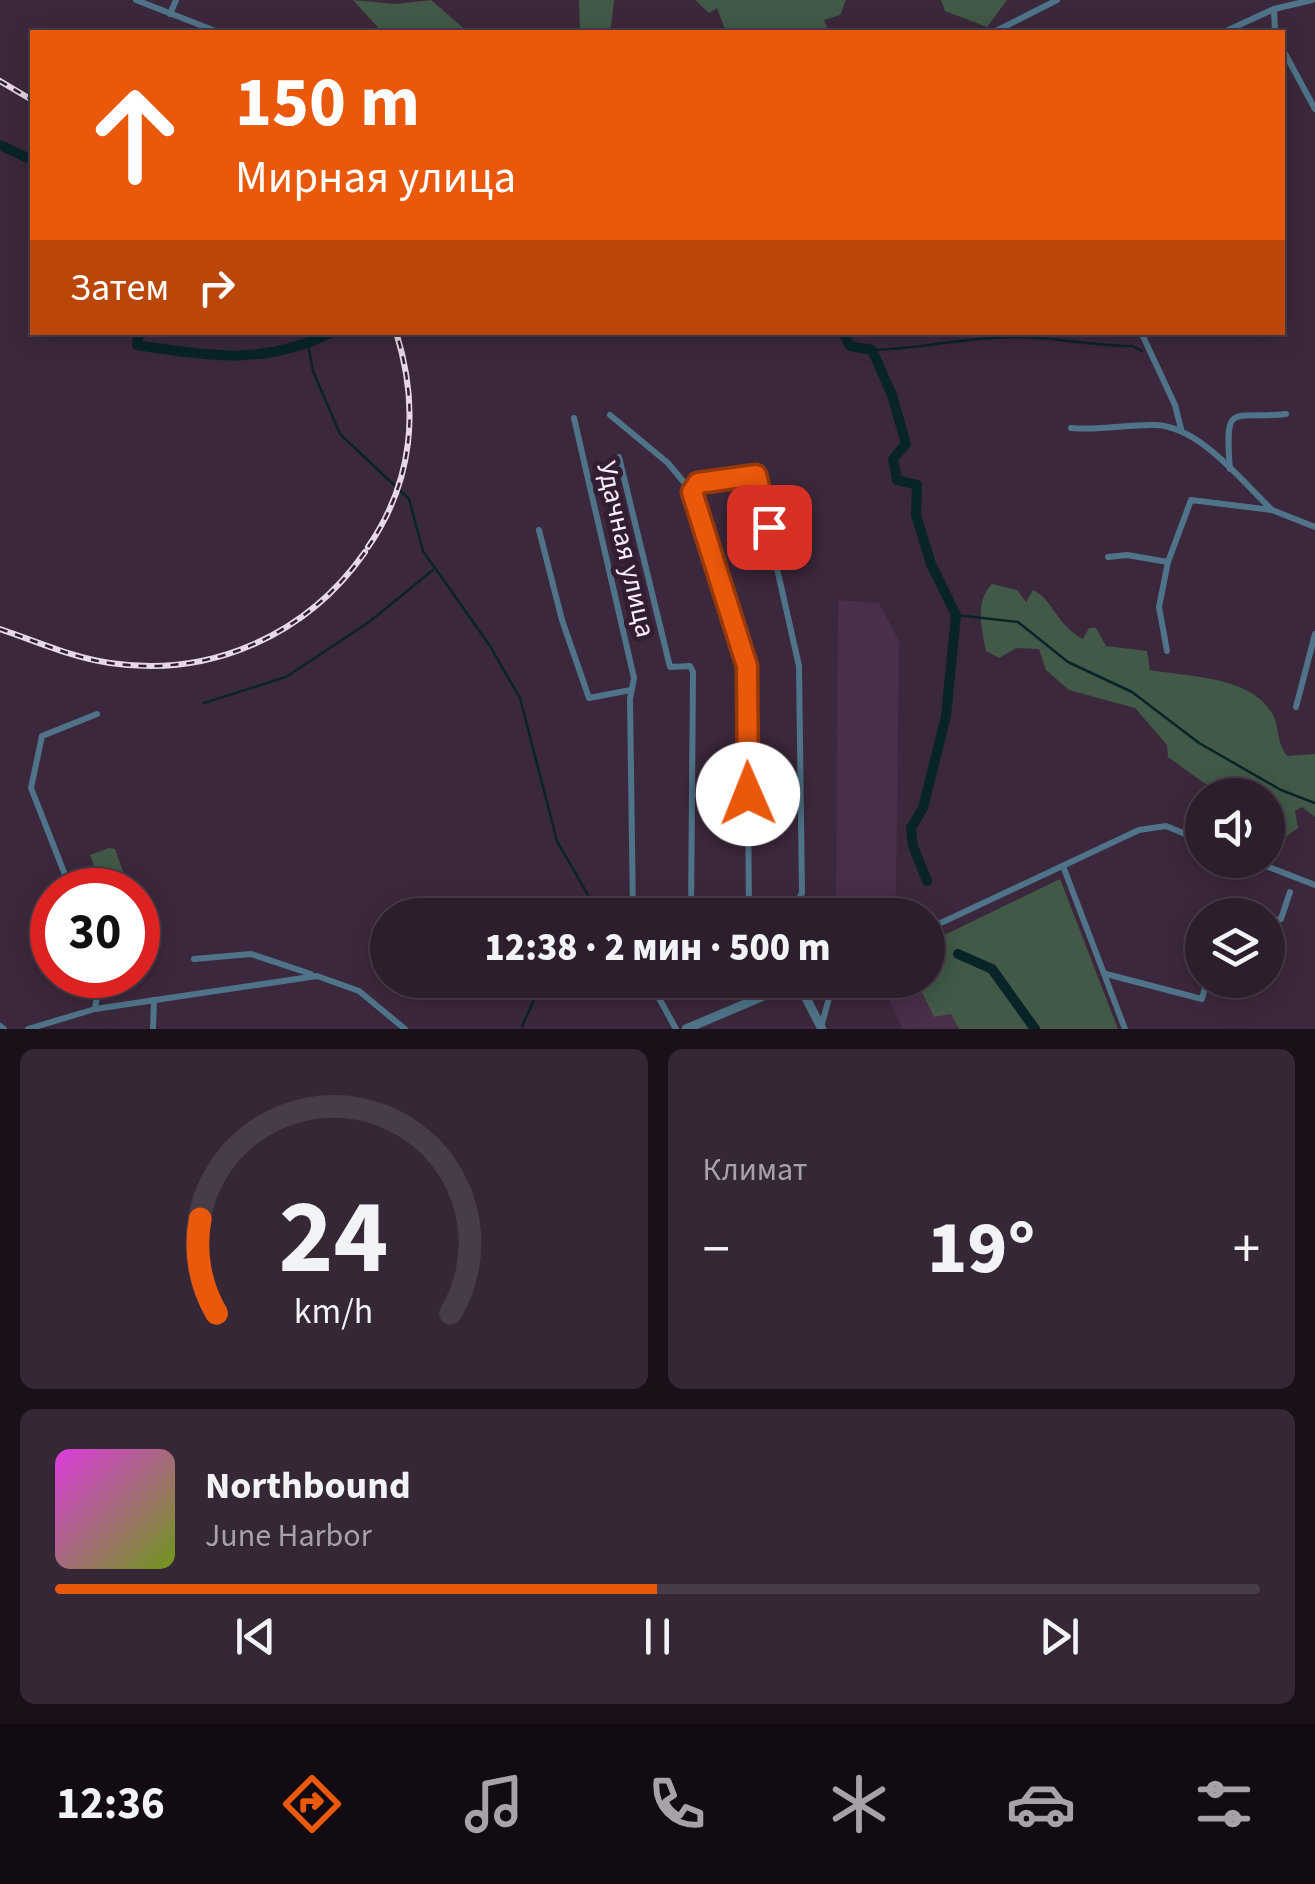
<!DOCTYPE html>
<html lang="ru">
<meta charset="utf-8">
<style>
body{margin:0;font-family:"Source Sans 3",sans-serif;background:#352735;color:#f1f3f6;height:100vh;display:flex;flex-direction:column;font-size:38px;white-space:nowrap}
*{box-sizing:border-box;margin:0}
p{font-size:32px;color:#a7a2aa}
.icon{flex:none;width:55px;height:55px;fill:none;stroke:currentColor;stroke-width:2;stroke-linecap:round;stroke-linejoin:round}
.map{position:relative;height:1029px;overflow:hidden}
.panel{display:flex;flex-direction:column;gap:20px;padding:20px;background:#191019;flex:1}
.panel>*{flex:none}
.hud{position:absolute;left:30px;top:30px;width:1255px;height:305px;border-radius:0px;box-shadow:0 5px 25px #0003,0 0 0 2px #483c49;background:#ea580c;color:#fff;overflow:hidden}
.tools{position:absolute;left:1185px;top:778px;display:grid;gap:20px}
.tools a{display:grid;place-items:center;width:100px;height:100px;border-radius:50%;background:#2d1e2d;box-shadow:0 5px 25px #0003,0 0 0 2px #483c49;font-size:50px}
.speed{position:absolute;left:30px;top:868px;display:flex;gap:20px;font-size:50px;font-weight:700;text-align:center}
.speed>*{display:grid;place-content:center;width:130px;height:130px;border-radius:50%;background:#2d1e2d;box-shadow:0 5px 25px #0003,0 0 0 2px #483c49;line-height:1}
.speed .limit{border:15px solid #d22;background:#fff;color:#111}
.pin{position:absolute;display:grid;place-items:center;width:85px;height:85px;color:#fff;margin:-42px;border-radius:20px;box-shadow:0 5px 15px #0006}
.me{position:absolute;width:110px;margin:-55px;rotate:359deg;stroke-linejoin:round;filter:drop-shadow(0 0 8px #0008)}
.turn{display:flex;align-items:center;gap:35px;height:210px;padding:0 40px;font-size:45px}
.turn .icon{width:130px;height:130px;stroke-width:2.5}
.turn b{display:block;font-size:70px;line-height:85px}
.then{display:flex;align-items:center;height:95px;padding:0 40px;background:#0003;gap:20px;font-size:38px}
.big{font-size:75px;font-weight:800;line-height:1.1}
.panel .widget{flex:1;display:flex;flex-direction:column;justify-content:center;gap:15px;min-width:0;padding:0 35px;border-radius:15px;background:#352735}
.panel .dial{align-items:center;gap:0}
.dial svg{height:260px;overflow:visible;fill:none;stroke:#483c49;stroke-width:7;stroke-linecap:round;text-anchor:middle}
.dial text{fill:#f1f3f6;stroke:none}
.song{display:flex;align-items:center;gap:30px}
.cover{width:120px;height:120px;border-radius:15px;background:linear-gradient(135deg,hsl(300 70% 55%),hsl(80 70% 35%))}
.played{height:10px;border-radius:5px;background:linear-gradient(90deg,#ea580c 50%,#483c49 50%)}
.keys{display:flex;justify-content:space-around;direction:ltr}
.heat{display:flex;justify-content:space-between;align-items:center;font-size:55px;direction:ltr}
.panel .tiles{flex:1;display:grid;gap:20px;grid-template-columns:1fr 1fr}
.widget:last-child{grid-column:span 2}
.trip{position:absolute;left:370px;top:898px;width:575px;height:100px;border-radius:50px;background:#2d1e2d;box-shadow:0 5px 25px #0003,0 0 0 2px #483c49;font-weight:800;line-height:100px;text-align:center}
.menu{display:flex;height:160px;justify-content:space-around;align-items:center;background:#120c12;color:#a7a2aa}
.menu .icon{width:70px;height:70px}
.menu .active{color:#ea580c}
.menu b{font-size:45px;color:#f1f3f6}
.map>svg:first-child{display:block}
.built{fill:#492f49}
.green{fill:#425947}
.lines{fill:none;stroke-linecap:round;stroke-linejoin:round}
.stream{stroke:#082429;stroke-width:2.5}
.river{stroke:#082429;stroke-width:10}
.minor{stroke:#4f7489;stroke-width:6}
.tertiary{stroke:#4f7489;stroke-width:9}
.rail-casing{stroke:#e6d8e6;stroke-width:6}
.rail{stroke:#321e32;stroke-width:2.5;stroke-dasharray:8;stroke-linecap:butt}
.route-casing{stroke:#983908;stroke-width:25}
.route{stroke:#ea580c;stroke-width:18}
.labels{text-anchor:middle;stroke-width:10;stroke-linejoin:round;paint-order:stroke}
.street-label{font-size:28px;fill:#fbedfb;stroke:#321e32}
</style>
<div class="map">
<svg width="1315" height="1029" viewBox="0 0 1315 1029">
<rect width="100%" height="100%" fill="#3c283c"/>
<g class="built">
<polygon points="838,600 879,603 899,641 896,895 876,915 836,915"/>
<polygon points="879,980 916,980 934,1016 952,1014 959,1029 903,1029"/>
</g>
<g class="green">
<polygon points="353,0 396,4 431,0 468,32 382,32"/>
<polygon points="579,0 614,0 611,27 605,32 580,32"/>
<polygon points="695,0 846,0 840,15 824,20 829,32 726,32 717,8 709,13"/>
<polygon points="941,0 1007,0 987,27 945,11"/>
<path d="M992,584L1017,590L1026,602L1033,590C1052,598 1056,625 1083,639L1089,628H1096L1106,646L1147,651L1150,670C1189,677 1250,676 1272,713C1280,727 1275,739 1287,756L1315,754V817L1302,807L1295,811L1298,828L1281,840L1268,834V795H1206L1207,785L1168,757L1167,745L1135,708L1069,690L1046,670L1039,649L1016,648L999,658L986,651C982,629 974,602 992,584Z"/>
<polygon points="109,848 115,849 128,886 103,890 90,855"/>
<polygon points="1060,879 1118,1029 959,1029 951,1014 934,1017 916,980 928,980 928,943"/>
</g>
<g class="lines">
<g class="stream">
<polyline points="308,345 313,371 340,434 409,499 423,551 490,646 520,698 557,841 588,895 587,915"/>
<path d="M872,350C920,349 966,337 1014,337C1054,337 1092,346 1132,346L1142,351"/>
<polyline points="956,615 1018,622 1068,662 1132,692 1199,743 1281,790 1315,803"/>
<polyline points="204,703 286,677 369,622 433,570"/>
<polyline points="522,1026 543,980"/>
</g>
<g class="river">
<polyline points="0,145 32,160"/>
<path d="M139,332L137,345C212,356 263,366 333,332"/>
<polyline points="843,332 850,346 872,350 892,395 906,444 893,459 897,480 917,485 916,515 931,564 956,615 946,716 923,808 911,828 913,846 927,881"/>
<polyline points="958,954 992,969 1035,1029"/>
</g>
<g class="minor">
<polyline points="136,0 218,32"/>
<polyline points="1274,10 1275,32"/>
<polyline points="170,14 176,0"/>
<polyline points="994,32 1057,0"/>
<polyline points="1224,32 1274,9 1312,0"/>
<polyline points="1282,48 1315,109"/>
<polyline points="1141,332 1175,405 1181,429"/>
<polyline points="610,415 668,463 692,492 747,666 749,915"/>
<polyline points="574,418 634,678 630,699 633,915"/>
<path d="M1071,428C1102,431 1127,424 1156,425C1200,427 1242,481 1272,510"/>
<polyline points="619,457 670,667 690,666 693,672 691,915"/>
<path d="M1230,469C1224,399 1233,420 1286,414"/>
<polyline points="692,492 698,483 756,475 799,666 802,893 790,915"/>
<polyline points="539,530 562,620 589,698 631,690"/>
<polyline points="1108,557 1127,555 1168,562"/>
<polyline points="1167,651 1159,607 1168,562 1191,500 1272,510 1315,527"/>
<polyline points="1296,707 1315,634"/>
<polyline points="1251,860 1315,885"/>
<polyline points="1063,866 1125,1029"/>
<polyline points="71,890 31,788 42,736 97,714"/>
<polyline points="1226,915 1242,915"/>
<polyline points="1268,922 1281,919 1290,892"/>
<polyline points="928,929 1139,830 1166,826 1202,841"/>
<polyline points="194,959 251,954 311,974"/>
<polyline points="1106,974 1202,999 1207,980"/>
<polyline points="649,980 676,1029"/>
<polyline points="747,1002 748,980"/>
<polyline points="95,1008 101,975"/>
<polyline points="0,1026 4,1029"/>
<polyline points="821,1027 834,980"/>
<polyline points="28,1029 95,1009 317,976 359,991 405,1029"/>
<polyline points="153,1029 154,1000"/>
</g>
<polyline class="tertiary" points="686,1029 787,986 803,992 822,1029"/>
<defs>
<g id="rail">
<polyline points="0,81 32,100"/>
<path d="M368,547C413,482 420,408 396,332"/>
<path d="M0,629C36,641 73,658 110,663C211,678 307,635 365,552"/>
</g>
</defs>
<use href="#rail" class="rail-casing"/>
<use href="#rail" class="rail"/>
</g>
<g class="lines">
<defs>
<polyline id="route" points="748,794 747,666 692,492 698,483 756,475 769,527"/>
</defs>
<use href="#route" class="route-casing"/>
<use href="#route" class="route"/>
</g>
<g class="labels">
<g class="street-label">
<text transform="translate(627 549) rotate(77)" y="10">Удачная улица</text>
</g>
</g>
</svg>
<div class="tools">
<a><svg class="icon" aria-label="sound" viewBox="0 0 24 24"><path d="M4 9h4l5-4v14l-5-4H4zM17 9q2 3 0 6"/></svg></a>
<a><svg class="icon" aria-label="layers" viewBox="0 0 24 24"><path d="M12 4l9 5-9 5-9-5zM3 14l9 5 9-5"/></svg></a>
</div>
<div class="speed"><div class="limit">30</div></div>
<div class="pin" style="left:769px;top:527px;background:#d93025"><svg class="icon" aria-label="arrive" viewBox="0 0 24 24"><path d="M6 21V4h12l-3 4 3 4H6"/></svg></div>
<svg class="me" style="left:748px;top:794px" viewBox="-20 -20 40 40"><circle r="19" fill="#fff"/><path d="M0-13L10 11 0 6-10 11z" fill="#ea580c"/></svg>
<div class="trip">12:38 · 2 мин · 500 m</div>
<div class="hud">
<div class="turn"><svg class="icon" aria-label="ahead" viewBox="0 0 24 24"><path d="M12 20V5M6 11l6-6 6 6"/></svg><div><b>150 m</b>Мирная улица</div></div>
<div class="then">Затем<svg class="icon" aria-label="right" viewBox="0 0 24 24"><path d="M7 20v-9h11M14 6l5 5-5 5"/></svg></div>
</div>
</div>
<section class="panel">
<div class="tiles">
<div class="widget dial"><svg viewBox="0 0 100 80">
<path d="M14 69A42 42 0 1 1 86 69"/>
<path d="M14 69A42 42 0 0 1 9 40" stroke="#ea580c"/>
<text x="50" y="56" font-size="32" font-weight="700">24</text>
<text x="50" y="72" font-size="11">km/h</text>
</svg></div>
<div class="widget"><p>Климат</p>
<div class="heat"><a>−</a><b class="big">19°</b><a>+</a></div>
</div>
<div class="widget">
<div class="song"><i class="cover"></i><div><b>Northbound</b><p>June Harbor</p></div></div>
<div class="played"></div>
<div class="keys"><svg class="icon" aria-label="previous" viewBox="0 0 24 24"><path d="M18 5L8 12l10 7zM5 5v14"/></svg><svg class="icon" aria-label="pause" viewBox="0 0 24 24"><path d="M8 5v14M16 5v14"/></svg><svg class="icon" aria-label="next" viewBox="0 0 24 24"><path d="M6 5l10 7-10 7zM19 5v14"/></svg></div>
</div>
</div>
</section>
<nav class="menu">
<b>12:36</b>
<svg class="icon active" aria-label="directions" viewBox="0 0 24 24"><path d="M12 3l9 9-9 9-9-9zM9 14v-3h6M13 9l2 2-2 2"/></svg>
<svg class="icon" aria-label="music" viewBox="0 0 24 24"><path d="M9 18V5l10-2v13"/><circle cx="6" cy="18" r="3"/><circle cx="16" cy="16" r="3"/></svg>
<svg class="icon" aria-label="phone" viewBox="0 0 24 24"><path d="M5 4h4l2 5-3 2q2 4 5 5l2-3 5 2v4C11 20 4 13 5 4z"/></svg>
<svg class="icon" aria-label="climate" viewBox="0 0 24 24"><path d="M12 3v18M4 7l16 10M4 17L20 7"/></svg>
<svg class="icon" aria-label="car" viewBox="0 0 24 24"><path d="M5 17H2v-5l4-1 3-4h7l3 4 3 1v5h-3M9 17h6M6 11h13"/><circle cx="7" cy="17" r="2"/><circle cx="17" cy="17" r="2"/></svg>
<svg class="icon" aria-label="filters" viewBox="0 0 24 24"><path d="M4 7h16M4 17h16"/><circle cx="9" cy="7" r="2"/><circle cx="15" cy="17" r="2"/></svg>
</nav>
